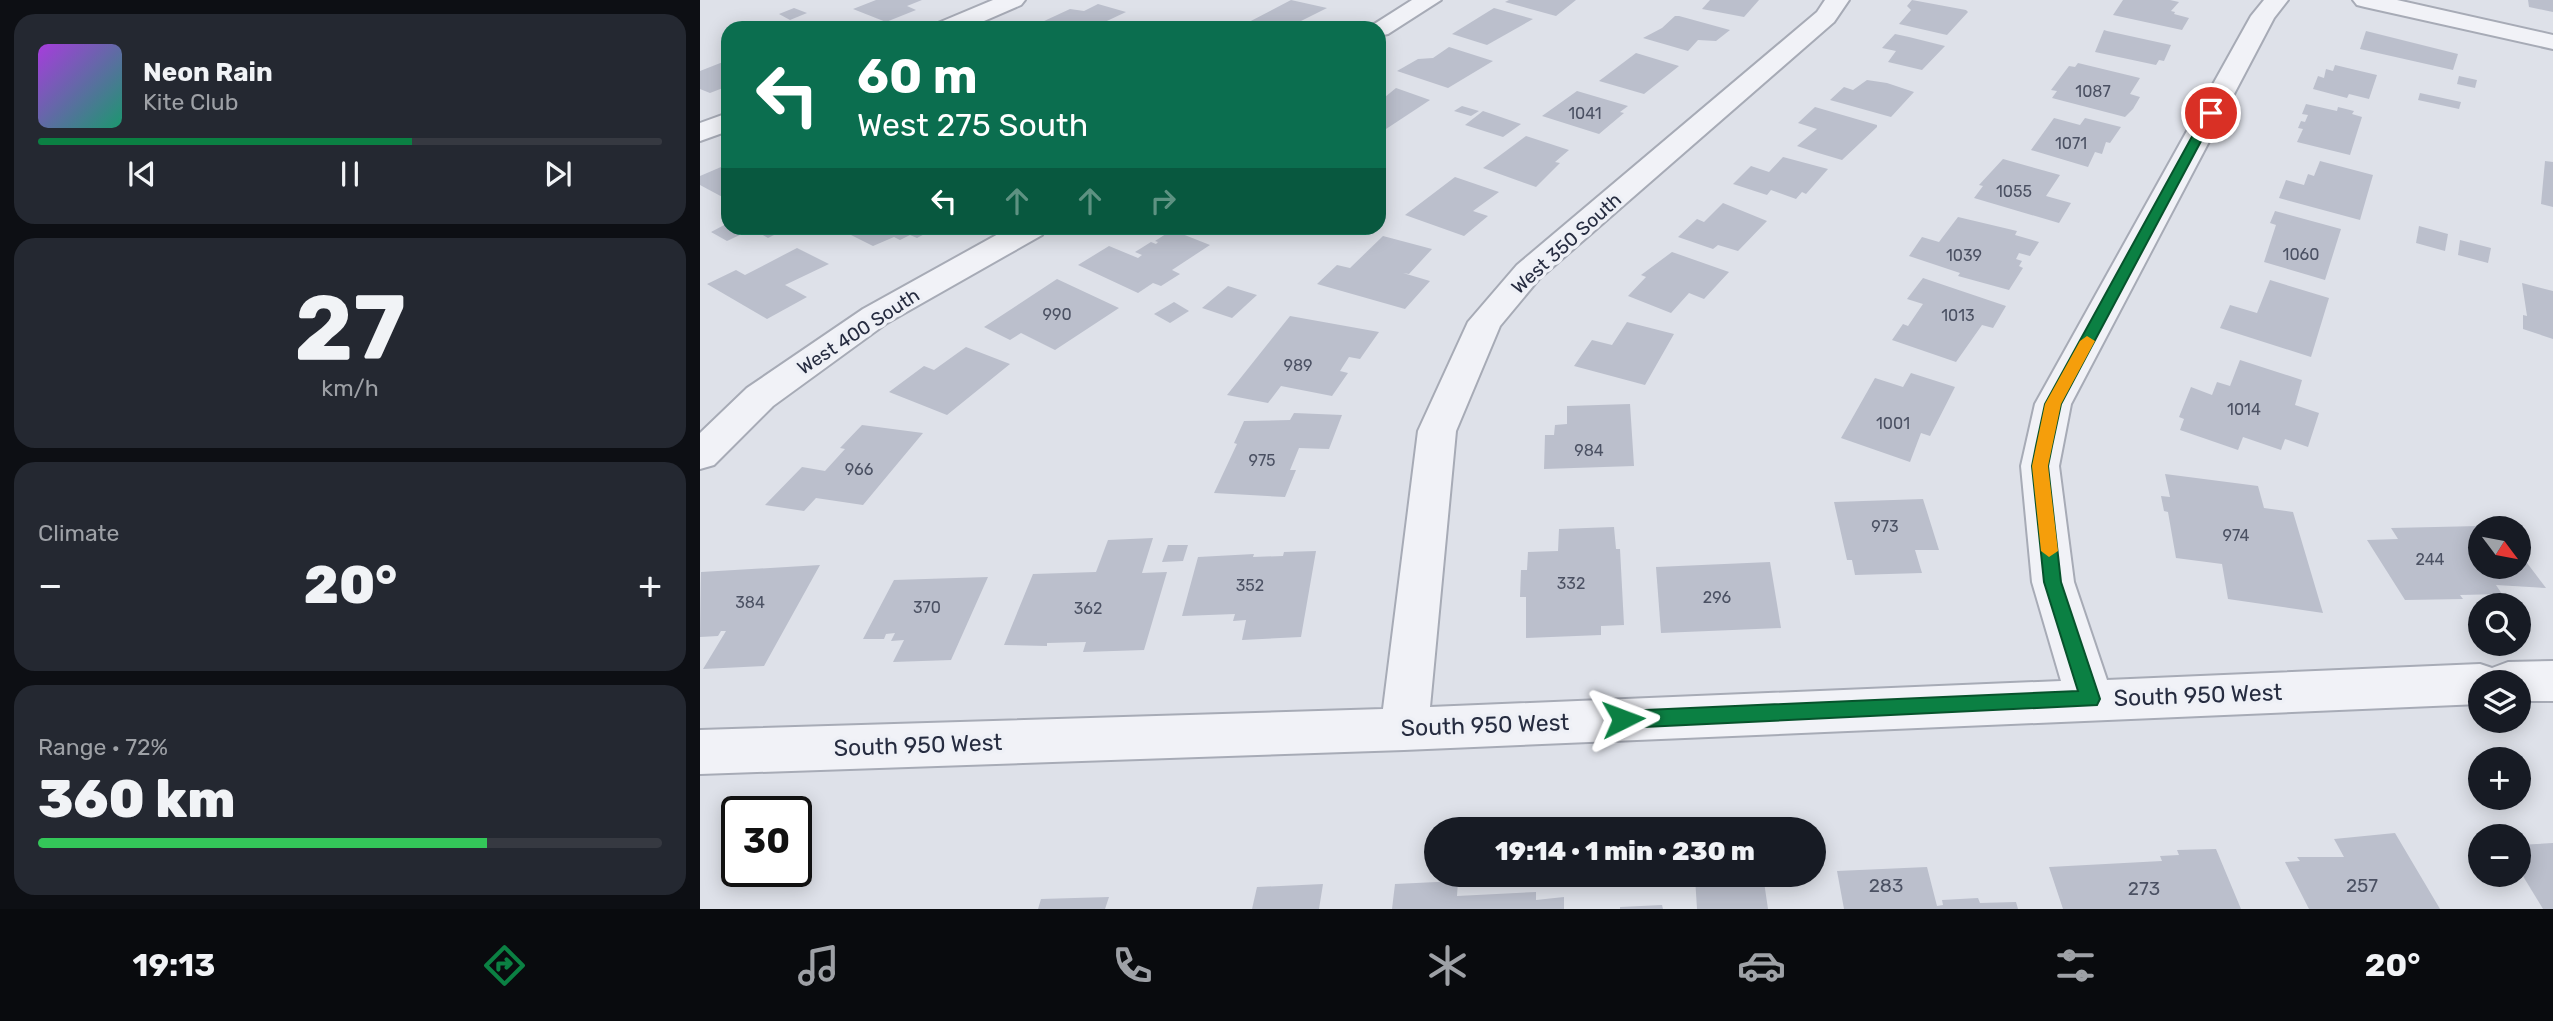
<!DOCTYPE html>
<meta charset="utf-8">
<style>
body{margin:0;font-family:Rubik,sans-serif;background:#242831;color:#f1f3f6;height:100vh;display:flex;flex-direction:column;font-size:26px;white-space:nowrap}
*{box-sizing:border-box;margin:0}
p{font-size:23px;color:#9ea1a6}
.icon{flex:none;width:38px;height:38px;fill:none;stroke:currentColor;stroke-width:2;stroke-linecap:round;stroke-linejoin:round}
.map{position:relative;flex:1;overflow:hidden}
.panel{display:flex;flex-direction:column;gap:14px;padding:14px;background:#0d0f14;width:700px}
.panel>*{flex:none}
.guide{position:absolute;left:21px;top:21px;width:665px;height:214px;border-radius:21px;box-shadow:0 4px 18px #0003;background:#0b6e4f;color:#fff;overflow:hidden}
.needle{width:46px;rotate:122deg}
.buttons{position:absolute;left:1768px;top:516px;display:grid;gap:14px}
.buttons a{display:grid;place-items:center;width:63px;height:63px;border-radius:50%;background:#171b24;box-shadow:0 4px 18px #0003;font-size:35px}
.speed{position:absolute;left:21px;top:796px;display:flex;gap:14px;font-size:35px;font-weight:700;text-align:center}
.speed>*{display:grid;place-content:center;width:91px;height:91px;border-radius:50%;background:#171b24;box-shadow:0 4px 18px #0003;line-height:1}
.speed .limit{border:4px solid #111;border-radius:10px;background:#fff;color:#111}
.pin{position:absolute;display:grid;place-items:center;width:60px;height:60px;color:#fff;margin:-30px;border:4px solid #fff;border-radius:50%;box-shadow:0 2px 7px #0007}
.me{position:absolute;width:77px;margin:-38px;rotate:87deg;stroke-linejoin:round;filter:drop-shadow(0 0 5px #0008)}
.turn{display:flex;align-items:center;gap:24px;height:147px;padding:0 21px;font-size:32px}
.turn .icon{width:91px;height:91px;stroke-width:2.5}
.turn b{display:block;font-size:49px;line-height:60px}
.lanes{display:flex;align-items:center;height:66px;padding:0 21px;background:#0003;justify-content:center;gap:35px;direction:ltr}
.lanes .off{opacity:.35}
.big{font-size:52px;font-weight:800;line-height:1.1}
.panel .tile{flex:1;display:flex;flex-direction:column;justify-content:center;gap:10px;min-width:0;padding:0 24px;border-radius:21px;background:#242831}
.panel .dial{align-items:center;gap:0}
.dial b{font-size:91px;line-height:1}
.song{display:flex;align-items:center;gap:21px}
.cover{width:84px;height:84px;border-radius:10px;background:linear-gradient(135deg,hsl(280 70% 55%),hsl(160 70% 35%))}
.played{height:7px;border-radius:4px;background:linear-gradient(90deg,#0b8043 60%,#363941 60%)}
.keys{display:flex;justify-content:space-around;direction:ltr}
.heat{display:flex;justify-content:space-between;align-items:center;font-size:38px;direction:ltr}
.charge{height:10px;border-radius:5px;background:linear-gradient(90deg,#34c759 72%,#363941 0)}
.trip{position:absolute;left:724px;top:817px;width:402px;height:70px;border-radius:35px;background:#171b24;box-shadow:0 4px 18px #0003;font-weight:800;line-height:70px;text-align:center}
.tabs{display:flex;height:112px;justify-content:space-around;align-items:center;background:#090b0e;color:#9ea1a6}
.tabs .icon{width:49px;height:49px}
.tabs .active{color:#0b8043}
.tabs b{font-size:32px;color:#f1f3f6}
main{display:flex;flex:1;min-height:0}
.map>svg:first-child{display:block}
.building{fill:#bbbfcc}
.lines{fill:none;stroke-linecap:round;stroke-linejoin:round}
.minor-casing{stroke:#a7abb6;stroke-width:4}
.minor{fill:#f1f2f7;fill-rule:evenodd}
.route{fill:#0b8043;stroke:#07532c;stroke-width:2}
.slow{fill:#f59e0b}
.labels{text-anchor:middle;stroke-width:7;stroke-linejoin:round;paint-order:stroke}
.number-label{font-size:16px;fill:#4b5163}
.street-label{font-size:19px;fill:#262c40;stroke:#eef0f6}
.near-number-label{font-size:19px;fill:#4b5163}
.near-street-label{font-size:23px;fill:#262c40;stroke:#eef0f6}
</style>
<main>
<section class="panel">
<div class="tile">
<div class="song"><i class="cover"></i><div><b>Neon Rain</b><p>Kite Club</p></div></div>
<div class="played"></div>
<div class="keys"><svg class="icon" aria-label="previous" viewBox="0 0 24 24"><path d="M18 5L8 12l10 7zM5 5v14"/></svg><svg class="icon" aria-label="pause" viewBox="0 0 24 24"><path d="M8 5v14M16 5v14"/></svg><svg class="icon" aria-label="next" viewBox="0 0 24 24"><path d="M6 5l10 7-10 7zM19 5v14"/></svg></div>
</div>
<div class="tile dial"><b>27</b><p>km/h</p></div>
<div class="tile"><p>Climate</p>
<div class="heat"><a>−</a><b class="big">20°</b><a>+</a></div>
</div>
<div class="tile"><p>Range · 72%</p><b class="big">360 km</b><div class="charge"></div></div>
</section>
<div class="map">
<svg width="1853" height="909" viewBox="0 0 1853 909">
<rect width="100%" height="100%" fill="#dee1e9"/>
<g class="building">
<polygon points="176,0 222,0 207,6 216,10 186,22 153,9"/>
<polygon points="591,0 627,8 601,21 611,24 604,28 562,28 547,23"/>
<polygon points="809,0 876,0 856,16 805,2"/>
<polygon points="1010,0 1059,0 1044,17 1002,9"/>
<polygon points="1212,0 1266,10 1268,12 1247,35 1199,24 1211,10 1207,6"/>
<polygon points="1470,0 1479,2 1471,11 1475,12 1474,14 1489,18 1482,30 1413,15 1423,0"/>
<polygon points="1828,0 1853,0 1853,12 1829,7"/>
<polygon points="398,4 426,12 392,28 360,28 342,22 370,9 384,11"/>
<polygon points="94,8 107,13 90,20 79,14"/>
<polygon points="794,8 833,19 787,45 752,34"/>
<polygon points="975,16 979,16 1030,30 1016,41 998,40 988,51 943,38 962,28"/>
<polygon points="1404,30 1407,31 1471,45 1464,61 1459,60 1456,65 1395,52"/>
<polygon points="1666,31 1758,54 1753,70 1660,49"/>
<polygon points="1195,34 1209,37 1245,46 1222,70 1188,62 1196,51 1182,48"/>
<polygon points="749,47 793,61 748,88 697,71 718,59 733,58"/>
<polygon points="936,53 979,66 944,94 899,81"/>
<polygon points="28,60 28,86 10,93 0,89 0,71"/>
<polygon points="1378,63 1440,78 1430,94 1440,97 1433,109 1425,117 1352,98 1357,91 1351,90 1369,66 1375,67"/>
<polygon points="1635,65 1677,75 1669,99 1649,94 1647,98 1613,89 1618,76 1624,78 1626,69 1633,71"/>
<polygon points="1759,76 1777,80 1775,88 1757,84"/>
<polygon points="1167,80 1187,83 1214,92 1191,117 1130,100 1144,87 1153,90"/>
<polygon points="696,88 730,100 686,129 679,127 679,102"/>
<polygon points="877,91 928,106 920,112 924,113 899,134 842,116"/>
<polygon points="1720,93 1761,102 1759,109 1718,100"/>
<polygon points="1606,104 1637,111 1638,107 1654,111 1652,114 1662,117 1650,155 1597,142 1603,129 1598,128 1601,121 1605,122 1608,115 1602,114"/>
<polygon points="762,106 779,111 771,116 754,111"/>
<polygon points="1115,107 1177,125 1177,127 1142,160 1115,152 1097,146 1117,129 1098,123"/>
<polygon points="783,111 821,124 803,137 765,125"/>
<polygon points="1354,118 1380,125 1385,118 1421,127 1410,143 1406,142 1402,154 1395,152 1388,167 1331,150"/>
<polygon points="826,136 869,150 855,162 860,163 836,187 783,168"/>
<polygon points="1083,157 1128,169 1106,194 1102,192 1096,199 1071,190 1067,195 1033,184 1051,166 1069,172"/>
<polygon points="1303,159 1360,175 1346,196 1371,203 1359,223 1274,198 1283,186 1279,185"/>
<polygon points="1620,161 1673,175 1660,220 1579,198 1586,180 1604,185 1608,174 1614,176"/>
<polygon points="1845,161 1853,162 1853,207 1841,204"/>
<polygon points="28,164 28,200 0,185 0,176"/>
<polygon points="755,177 799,192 773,211 788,216 764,236 705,215"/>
<polygon points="1023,203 1067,221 1038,251 1018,245 1013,249 978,237 997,219 1004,222"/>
<polygon points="1575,211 1641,229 1625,280 1564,262 1576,225 1570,223"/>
<polygon points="1258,217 1317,231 1315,235 1339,242 1330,256 1319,253 1316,259 1322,261 1319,266 1323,268 1309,290 1258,276 1260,273 1209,256 1222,237 1239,242"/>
<polygon points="28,223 28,228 46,232 27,241 11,232"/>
<polygon points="1719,226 1748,234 1745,251 1716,243"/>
<polygon points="64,228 80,228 84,230 68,238 56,231"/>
<polygon points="150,228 236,228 217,238 210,235 200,240 194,237 173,246 143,231"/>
<polygon points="472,230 510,245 472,270 480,274 461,286 453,283 438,293 378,265 409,246 438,258 442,255 435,252 451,242 456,244 458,242 455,241"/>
<polygon points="683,236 732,249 709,274 703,273 730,281 705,309 617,284 637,265 650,268"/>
<polygon points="1760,240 1791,248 1788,263 1758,255"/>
<polygon points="97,248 129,264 85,285 107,297 67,319 7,284 36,270 45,275"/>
<polygon points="972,252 1029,272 1004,299 989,293 971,313 928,296 946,277 941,275"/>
<polygon points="1223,278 1306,306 1293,328 1282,325 1256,362 1192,340 1203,324 1208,326 1223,304 1207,299"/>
<polygon points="357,279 419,308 355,350 321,333 310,340 284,327"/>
<polygon points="1570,280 1629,298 1611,357 1520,328 1530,305 1557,313"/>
<polygon points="1822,283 1853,291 1853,339 1823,329 1823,315 1827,316"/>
<polygon points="528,286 557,295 532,318 502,308"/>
<polygon points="474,302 489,311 470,323 454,314"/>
<polygon points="590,316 679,332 660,359 649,357 640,371 648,373 632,396 581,386 568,403 527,395"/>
<polygon points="927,322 974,334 945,385 874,366 892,340 912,345"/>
<polygon points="266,347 310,364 247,415 189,392 224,366 234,370"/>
<polygon points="1540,360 1602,380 1595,405 1619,413 1608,447 1585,439 1581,450 1543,437 1538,450 1480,430 1484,419 1479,417 1491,387 1512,395 1517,382 1530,386"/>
<polygon points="1211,373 1255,387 1230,436 1221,433 1210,462 1141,438 1175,378 1203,387"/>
<polygon points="930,404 934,466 844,469 845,435 854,435 855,425 867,424 867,406"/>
<polygon points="594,413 642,415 629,449 599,448 590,470 596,470 585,497 514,493 537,444 534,443 544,421 590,420"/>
<polygon points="162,425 223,433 163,505 116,498 104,511 65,505 102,467 125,471 145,449 140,448"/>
<polygon points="1465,474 1558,486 1564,508 1593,512 1623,613 1528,599 1522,564 1476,558 1468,512 1464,511 1461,496 1470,497"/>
<polygon points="1223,499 1239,550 1215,550 1222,573 1155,575 1152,560 1147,560 1134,502"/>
<polygon points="1780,526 1780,567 1818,567 1818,551 1846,588 1796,585 1802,594 1760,595 1763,599 1705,600 1667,540 1698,539 1691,528"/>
<polygon points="914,527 916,549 920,549 924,625 901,626 901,635 826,638 826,597 820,597 821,570 827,570 828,552 858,551 859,529"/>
<polygon points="453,538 442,573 467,572 444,650 383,652 386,642 347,643 347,646 304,645 333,574 396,572 408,540"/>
<polygon points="468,545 488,545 483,561 462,562"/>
<polygon points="616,551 601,637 542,640 546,620 533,621 535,614 482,616 498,557 554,554 553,557 583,556 584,552"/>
<polygon points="1070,562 1081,628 961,633 956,567"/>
<polygon points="120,565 64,666 3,669 26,631 21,631 18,636 0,637 1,572"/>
<polygon points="288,577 251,660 193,662 204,640 191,641 195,633 186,634 184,639 163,639 194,580"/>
<polygon points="1695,833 1740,909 1609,909 1585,862 1600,861 1597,857 1644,857 1634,839"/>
<polygon points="1853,843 1853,909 1843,909 1818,868 1818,845"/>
<polygon points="1516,849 1541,909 1363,909 1349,867 1462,861 1460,856 1479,855 1477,850"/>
<polygon points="1227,867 1237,906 1243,905 1242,900 1278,898 1280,903 1316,902 1318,909 1144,909 1137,871"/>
<polygon points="1063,875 1068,909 997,909 995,877"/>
<polygon points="758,881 757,896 836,892 836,900 864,897 864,909 692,909 695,884"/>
<polygon points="623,884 619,909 552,909 557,887"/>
<polygon points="409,897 405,909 338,909 341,899"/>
<polygon points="962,905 963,909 920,909 920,907"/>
</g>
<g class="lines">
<defs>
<g id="minor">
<polygon points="293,0 325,0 321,5 268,28 235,28 238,23"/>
<polygon points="712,0 741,0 688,34 679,36 679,28 668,28"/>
<polygon points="1125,0 1149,0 1134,22 839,279 800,326 756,431 730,707 1361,681 1332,582 1321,466 1335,404 1551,16 1564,0 1588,0 1574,18 1371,404 1359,466 1374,582 1407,680 1780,664 1792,668 1808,662 1853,661 1853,701 1818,701 1818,682 1780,682 1780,704 704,750 0,774 0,730 683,709 718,431 768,322 817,265 1117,12"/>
<polygon points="1653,0 1697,0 1853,35 1853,49 1665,7 1657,5"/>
<polygon points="28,113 28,131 0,141 0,123"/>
<polygon points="309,228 346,228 342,235 187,323 73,406 14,465 0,469 0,433 47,388 163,309"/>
</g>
</defs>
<use href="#minor" class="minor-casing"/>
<use href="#minor" class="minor"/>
</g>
<polygon class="route" points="1511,110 1516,113 1361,404 1352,446 1348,466 1361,582 1400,699 1397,705 923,728 916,725 914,719 916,713 923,711 1378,691 1344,582 1332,466 1336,446 1345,404 1505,113"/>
<polygon class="slow" points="1387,336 1395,341 1361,404 1348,466 1358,551 1349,557 1341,551 1332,466 1345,404 1380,341"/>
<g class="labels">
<g class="number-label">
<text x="1393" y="97">1087</text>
<text x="885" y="119">1041</text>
<text x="1371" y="149">1071</text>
<text x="1314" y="197">1055</text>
<text x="1601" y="260">1060</text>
<text x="1264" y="261">1039</text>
<text x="357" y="320">990</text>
<text x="1258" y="321">1013</text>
<text x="598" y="371">989</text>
<text x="1544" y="415">1014</text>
<text x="1193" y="429">1001</text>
<text x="889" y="456">984</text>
<text x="562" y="466">975</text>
<text x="159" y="475">966</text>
<text x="1185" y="532">973</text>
<text x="1536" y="541">974</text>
<text x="1730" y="565">244</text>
<text x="871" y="589">332</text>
<text x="550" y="591">352</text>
<text x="1017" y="603">296</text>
<text x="50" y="608">384</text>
<text x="227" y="613">370</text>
<text x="388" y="614">362</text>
</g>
<g class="street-label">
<text transform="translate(866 243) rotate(-42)" y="7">West 350 South</text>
<text transform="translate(158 331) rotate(-33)" y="7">West 400 South</text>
</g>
<g class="near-number-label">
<text x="1186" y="892">283</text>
<text x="1662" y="892">257</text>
<text x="1444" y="895">273</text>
</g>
<g class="near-street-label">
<text transform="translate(1498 695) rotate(-2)" y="8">South 950 West</text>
<text transform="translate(785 725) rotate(-2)" y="8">South 950 West</text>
<text transform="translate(218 745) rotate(-2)" y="8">South 950 West</text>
</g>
</g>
</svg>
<div class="buttons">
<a><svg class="needle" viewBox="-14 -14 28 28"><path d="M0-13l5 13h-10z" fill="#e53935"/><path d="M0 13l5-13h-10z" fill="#9ea1a6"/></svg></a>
<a><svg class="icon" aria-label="search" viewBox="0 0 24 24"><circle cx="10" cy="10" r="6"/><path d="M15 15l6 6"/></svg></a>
<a><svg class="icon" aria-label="layers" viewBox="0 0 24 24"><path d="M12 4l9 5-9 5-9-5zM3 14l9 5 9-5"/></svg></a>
<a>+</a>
<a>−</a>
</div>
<div class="speed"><div class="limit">30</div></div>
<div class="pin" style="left:1511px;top:113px;background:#d93025"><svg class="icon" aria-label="arrive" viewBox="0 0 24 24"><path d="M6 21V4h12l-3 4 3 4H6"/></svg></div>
<svg class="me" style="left:923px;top:719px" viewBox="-20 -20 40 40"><path d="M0-17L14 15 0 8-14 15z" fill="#0b8043" stroke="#fff" stroke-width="4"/></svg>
<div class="trip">19:14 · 1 min · 230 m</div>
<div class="guide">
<div class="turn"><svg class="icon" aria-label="left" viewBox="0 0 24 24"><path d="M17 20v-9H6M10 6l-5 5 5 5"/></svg><div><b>60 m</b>West 275 South</div></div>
<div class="lanes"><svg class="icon" aria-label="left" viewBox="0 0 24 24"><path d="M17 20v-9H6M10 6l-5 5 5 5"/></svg><svg class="icon off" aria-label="ahead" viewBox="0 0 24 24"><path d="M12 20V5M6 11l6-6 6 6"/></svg><svg class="icon off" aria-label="ahead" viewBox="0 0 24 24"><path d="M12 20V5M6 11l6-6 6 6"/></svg><svg class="icon off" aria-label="right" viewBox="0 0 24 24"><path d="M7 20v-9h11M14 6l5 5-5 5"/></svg></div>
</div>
</div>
</main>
<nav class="tabs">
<b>19:13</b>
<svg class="icon active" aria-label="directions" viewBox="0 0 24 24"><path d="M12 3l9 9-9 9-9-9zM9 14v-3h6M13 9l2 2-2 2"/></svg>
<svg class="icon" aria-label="music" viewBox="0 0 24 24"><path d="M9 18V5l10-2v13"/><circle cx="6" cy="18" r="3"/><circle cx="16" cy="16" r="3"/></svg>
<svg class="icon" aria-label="phone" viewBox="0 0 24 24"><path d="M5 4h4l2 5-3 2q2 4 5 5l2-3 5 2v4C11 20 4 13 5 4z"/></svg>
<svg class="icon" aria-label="climate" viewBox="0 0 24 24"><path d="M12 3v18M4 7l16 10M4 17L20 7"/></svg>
<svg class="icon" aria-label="car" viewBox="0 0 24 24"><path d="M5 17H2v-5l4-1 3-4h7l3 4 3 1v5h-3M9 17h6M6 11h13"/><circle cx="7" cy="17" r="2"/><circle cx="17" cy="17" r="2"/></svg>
<svg class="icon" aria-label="filters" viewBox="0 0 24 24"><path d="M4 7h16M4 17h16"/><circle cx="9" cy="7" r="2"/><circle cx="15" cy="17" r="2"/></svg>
<b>20°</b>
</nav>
